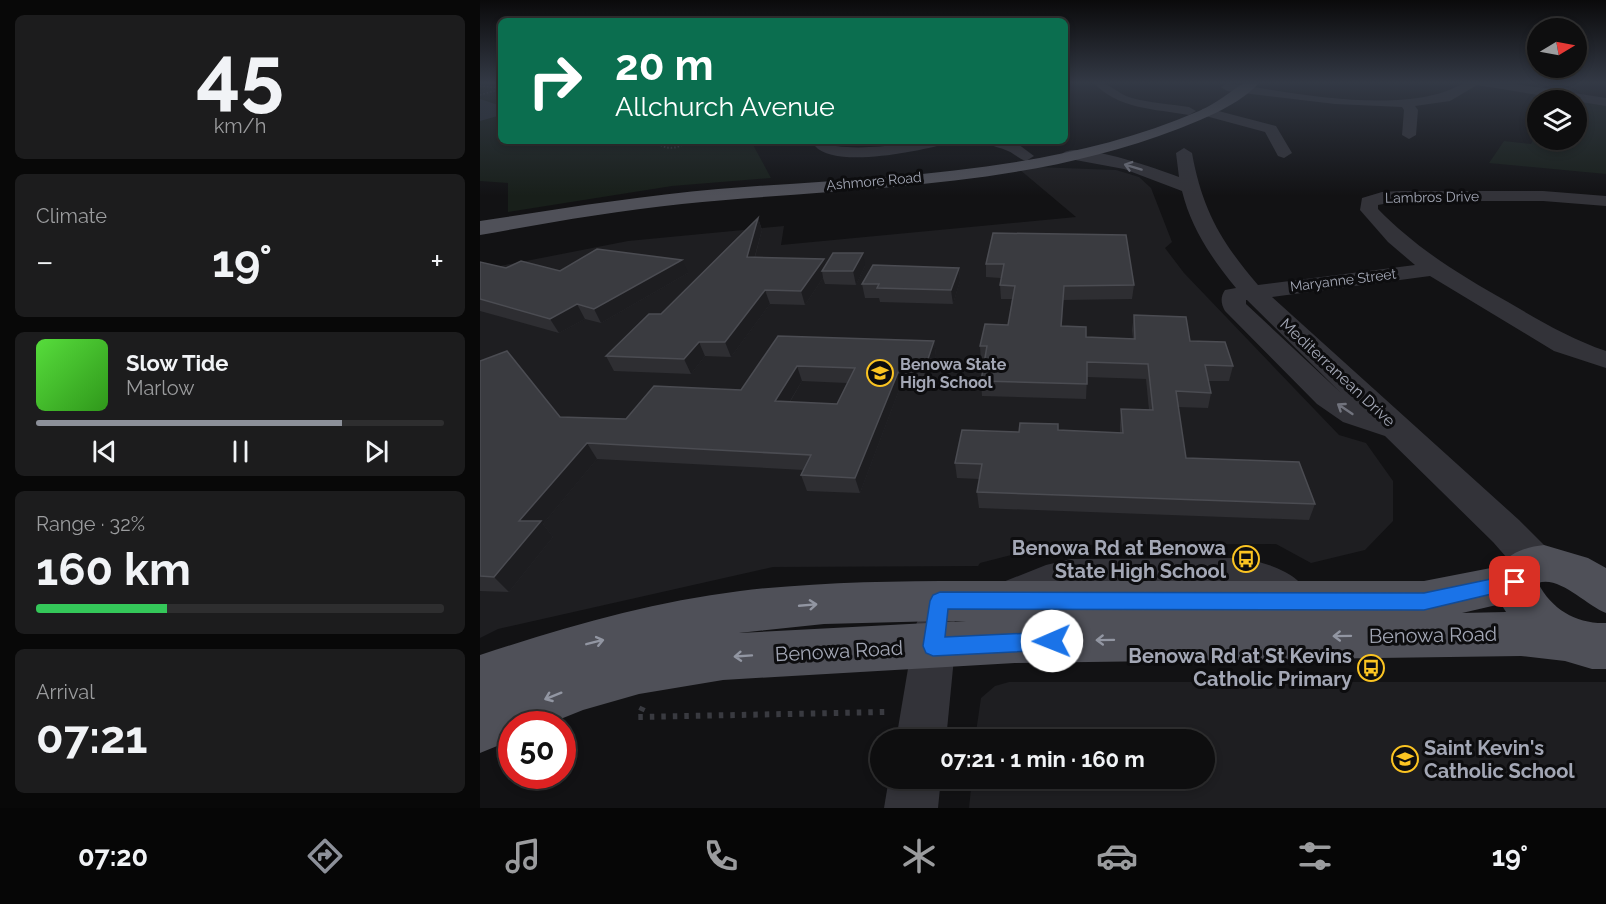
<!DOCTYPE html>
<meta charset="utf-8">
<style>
body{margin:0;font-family:Raleway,sans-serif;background:#1c1c1d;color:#f1f3f6;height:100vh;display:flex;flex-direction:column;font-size:22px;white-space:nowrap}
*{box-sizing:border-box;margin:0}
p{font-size:20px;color:#9b9c9e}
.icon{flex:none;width:33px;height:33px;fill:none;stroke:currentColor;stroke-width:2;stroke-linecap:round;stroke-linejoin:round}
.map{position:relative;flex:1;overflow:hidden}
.sheet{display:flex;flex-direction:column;gap:15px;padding:15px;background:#080808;width:480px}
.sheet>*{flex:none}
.top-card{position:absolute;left:18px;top:18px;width:570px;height:126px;border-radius:9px;box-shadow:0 3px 9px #0003,0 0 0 2px #2e2e2f;background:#0b6e4f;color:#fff;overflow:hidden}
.needle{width:39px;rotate:80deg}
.tools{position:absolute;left:1047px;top:18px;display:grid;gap:12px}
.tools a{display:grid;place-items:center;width:60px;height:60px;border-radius:50%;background:#0e0e0f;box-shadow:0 3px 9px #0003,0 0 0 2px #2e2e2f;font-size:30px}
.speed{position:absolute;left:18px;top:711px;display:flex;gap:12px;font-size:30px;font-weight:700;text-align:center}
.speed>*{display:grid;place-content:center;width:78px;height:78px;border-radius:50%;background:#0e0e0f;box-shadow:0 3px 9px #0003,0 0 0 2px #2e2e2f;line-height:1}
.speed .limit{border:9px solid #d22;background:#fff;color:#111}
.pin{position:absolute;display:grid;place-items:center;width:51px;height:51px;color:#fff;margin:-26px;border-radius:12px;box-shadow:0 3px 9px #0006}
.me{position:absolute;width:66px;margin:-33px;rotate:269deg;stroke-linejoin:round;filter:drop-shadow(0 0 4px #0008)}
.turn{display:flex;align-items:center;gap:21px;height:126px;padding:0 18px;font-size:27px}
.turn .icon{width:78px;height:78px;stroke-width:2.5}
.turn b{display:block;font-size:42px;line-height:51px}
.big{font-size:45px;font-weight:700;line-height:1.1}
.sheet .tile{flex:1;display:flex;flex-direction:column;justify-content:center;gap:9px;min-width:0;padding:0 21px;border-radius:9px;background:#1c1c1d}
.sheet .dial{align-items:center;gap:0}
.dial b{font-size:78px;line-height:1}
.song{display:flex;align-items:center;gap:18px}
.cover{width:72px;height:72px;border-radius:9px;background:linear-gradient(135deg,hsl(110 70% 55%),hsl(110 70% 35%))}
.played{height:6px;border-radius:3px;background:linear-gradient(90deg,#8c9099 75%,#2e2e2f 75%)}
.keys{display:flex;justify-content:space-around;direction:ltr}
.heat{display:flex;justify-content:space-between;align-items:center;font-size:33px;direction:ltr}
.charge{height:9px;border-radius:4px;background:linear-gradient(90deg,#34c759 32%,#2e2e2f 0)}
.trip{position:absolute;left:390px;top:729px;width:345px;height:60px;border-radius:30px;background:#0e0e0f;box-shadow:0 3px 9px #0003,0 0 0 2px #2e2e2f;font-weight:700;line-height:60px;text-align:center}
.tabs{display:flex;height:96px;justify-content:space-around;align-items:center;background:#060606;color:#9b9c9e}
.tabs .icon{width:42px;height:42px}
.tabs .on{color:#8c9099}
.tabs b{font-size:27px;color:#f1f3f6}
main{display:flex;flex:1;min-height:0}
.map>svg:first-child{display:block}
.built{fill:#1e1e21}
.green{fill:#181f1a}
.water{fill:#282f38}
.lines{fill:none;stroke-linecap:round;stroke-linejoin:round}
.path-far2{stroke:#393a40;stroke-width:1.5;stroke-dasharray:1.5 2;stroke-linecap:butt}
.path-far1{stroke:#393a40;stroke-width:2;stroke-dasharray:1.5 2;stroke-linecap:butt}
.path{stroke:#393a40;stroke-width:6;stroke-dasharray:4.5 7;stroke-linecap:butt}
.minor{fill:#333339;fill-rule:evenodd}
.major{fill:#4f5058;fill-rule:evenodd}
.wall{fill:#2e2e32;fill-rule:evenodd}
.shaded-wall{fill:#1d1d20}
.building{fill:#3a3b40;stroke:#4b4c52;stroke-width:1.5;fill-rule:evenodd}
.oneway{stroke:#71737d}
.oneway2{stroke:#9296a2}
.route{fill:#1a73e8;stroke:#114b97;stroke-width:1.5}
.labels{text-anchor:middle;stroke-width:6;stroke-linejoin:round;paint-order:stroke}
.far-street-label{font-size:14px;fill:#a3a7b5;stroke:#0d0d0f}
.poi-label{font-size:16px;font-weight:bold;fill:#a3a7b5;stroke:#0d0d0f;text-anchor:start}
.street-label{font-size:16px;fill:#a3a7b5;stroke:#0d0d0f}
.near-poi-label{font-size:20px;font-weight:bold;fill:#a3a7b5;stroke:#0d0d0f;text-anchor:end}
.near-street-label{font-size:20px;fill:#a3a7b5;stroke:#0d0d0f}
</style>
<main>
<section class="sheet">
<div class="tile dial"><b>45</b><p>km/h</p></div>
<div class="tile"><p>Climate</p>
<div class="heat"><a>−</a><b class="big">19°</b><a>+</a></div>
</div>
<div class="tile">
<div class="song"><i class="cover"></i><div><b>Slow Tide</b><p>Marlow</p></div></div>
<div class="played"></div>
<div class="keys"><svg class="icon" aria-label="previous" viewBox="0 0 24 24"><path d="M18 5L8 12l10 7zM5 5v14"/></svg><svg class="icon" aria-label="pause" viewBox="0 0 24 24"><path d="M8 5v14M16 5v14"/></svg><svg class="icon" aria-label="next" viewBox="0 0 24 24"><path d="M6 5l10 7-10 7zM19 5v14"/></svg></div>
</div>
<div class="tile"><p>Range · 32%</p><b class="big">160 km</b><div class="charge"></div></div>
<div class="tile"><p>Arrival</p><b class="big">07:21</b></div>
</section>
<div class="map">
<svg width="1126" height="808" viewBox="0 0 1126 808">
<rect width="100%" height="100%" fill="#121214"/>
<g class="built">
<polygon points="556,167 636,170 659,177 671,188 692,242 685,248 704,273 859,435 886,443 913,481 913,521 885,550 831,563 796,544 570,545 500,563 498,566 293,567 18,629 0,638 0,270 148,241 304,226 301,245 596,217 539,169"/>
<polygon points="529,682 1126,682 1126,808 489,808 492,779 724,778 724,740 495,739 501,698 515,686"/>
</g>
<g class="green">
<polygon points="0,82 21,82 21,141 271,141 291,178 192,186 28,212 28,183 0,181"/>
<polygon points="1075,97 1126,105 1126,174 1009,163 1024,141 1051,144 1057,132 1058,140 1096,140 1096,100 1073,100"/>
</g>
<polygon class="water" points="0,99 21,106 21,115 0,121"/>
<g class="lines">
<g class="path-far2">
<polyline points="0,86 20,88"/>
<polyline points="0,95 21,89"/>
</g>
<g class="path-far1">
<polyline points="129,141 136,145 178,145"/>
<path d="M175,141C186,151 197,149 209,141"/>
</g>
<polyline class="path" points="163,707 158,717 405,712"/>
<g class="minor">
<path d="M613,82C631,82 635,93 652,98C670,103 690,104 709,107L716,111L709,115C675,109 637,109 613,82Z"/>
<path d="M985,82H1024L1126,98V106L997,85L970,101L935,106L938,110L936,135L929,139L922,135L924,110L922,107L855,104L747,91L741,87L747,83C811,92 929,118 985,82Z"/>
<polygon points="727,108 796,126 812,153 804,158 798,156 785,132 722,115 722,109"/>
<path d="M339,141H354L352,144L356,146C393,151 430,141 467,141L465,144C439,151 355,169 335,146Z"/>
<path d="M505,141L538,144L554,156L546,161C539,159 535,154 528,151C520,147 511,147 505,141Z"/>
<path d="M704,148L712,153C722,209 741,242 778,285L935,265L908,242L880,210L882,198L902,192L919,191H1063L1126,196V206L1063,201H919L898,205V209C937,249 980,275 1028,302C1060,321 1091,339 1126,351V368L1074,351L950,276L792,297L1039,520L1070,551L1076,563L1070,575L1056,579L1042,575L1013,542L905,436L863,422L837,404L745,311C741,304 740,297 745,290L756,288C732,259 711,228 702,191L644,169L590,159L582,154C595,139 681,170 699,177L696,153ZM766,300H767L861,393L766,304Z"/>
<path d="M765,558C794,566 819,572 833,601L827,614L812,619C794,613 784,598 765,592L591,593L533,615L518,610L512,597L518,584L566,565L591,559Z"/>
<polygon points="456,607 471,613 477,627 466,740 416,740 435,627 441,613"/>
<polygon points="409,778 461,778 458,808 404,808"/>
</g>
<g class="major">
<path d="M765,82H780C759,105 726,118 698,129C541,190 368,187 202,204C134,211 67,223 0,235V221C79,209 158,196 238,189C398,176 569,176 719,111C735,104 750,92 765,82Z"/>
<path d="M1064,545L1108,558L1126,568V613C1106,605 1079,575 1058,583C1072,610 1097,624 1126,623V669H1112L1085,661L1041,656L535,663L243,680L159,694L103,710L68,724H32V740L0,753V655C85,627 171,602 260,591C359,579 461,581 561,581C689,581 816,581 944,581L1021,566C1031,551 1048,547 1064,545ZM1021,604L1026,612L982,613ZM460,621H486L259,633L344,624Z"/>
</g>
</g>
<g class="wall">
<polygon points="278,218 282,230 275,257 345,264 385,266 376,285 345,284 343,278 325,305 290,304 251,357 225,356 211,374 134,371 126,356 181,314"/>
<polygon points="513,233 654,285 652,299 583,300 582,326 606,337 653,339 652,330 654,315 710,341 753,366 749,381 728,381 731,393 728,408 698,407 706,458 835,504 829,520 499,508 497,492 500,479 477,478 475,463 539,432 578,430 640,433 640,424 641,409 669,410 666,379 607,377 606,399 502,396 501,381 504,361 501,361 500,346 528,325 532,299 521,299 520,285 521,278 506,277 506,264"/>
<polygon points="0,262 26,268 80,271 208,273 121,323 105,319 79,333 0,311"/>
<polygon points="479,268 480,281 473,304 400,302 399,298 385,298 382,284"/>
<path d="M298,336L454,341L456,356L447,386L421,385L380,493L327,491L321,475L324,470L117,459L63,524L73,537L29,592L0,591V361L80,417L146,419L261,390ZM322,381L367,383L357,404L310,402Z"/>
</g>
<g class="shaded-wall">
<polygon points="278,218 282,230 271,270 267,257"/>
<polygon points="383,253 385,266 376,285 373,271"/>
<polygon points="344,259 347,271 342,271 343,278 325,305 321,291"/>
<polygon points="202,260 208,273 121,323 114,309"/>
<polygon points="479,268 480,281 473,304 471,290"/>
<polygon points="285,290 290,304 251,357 245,342"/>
<polygon points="97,304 105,319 79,333 70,319"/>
<polygon points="454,341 456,356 447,386 444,371"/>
<polygon points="219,342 225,356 211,374 204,359"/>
<polygon points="317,366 322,381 301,416 295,401"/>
<polygon points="419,370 421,385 380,493 375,478"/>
<polygon points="107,443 117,459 63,524 73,537 29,592 14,577 39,521"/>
</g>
<g class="building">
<polygon points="278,218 267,257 344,259 321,291 285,290 245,342 219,342 204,359 126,356 169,314 181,314"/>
<polygon points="513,233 646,235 654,285 584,286 581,326 606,327 606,337 655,339 654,315 706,317 710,341 745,342 753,366 725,365 731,393 696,391 706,458 819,462 835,504 497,492 502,464 475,463 482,430 539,432 540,423 578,424 578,430 643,433 641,409 673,410 668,364 607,362 607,384 501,381 507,346 500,346 505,324 528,325 535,286 520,285 524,264 506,264"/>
<polygon points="117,249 202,260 114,309 97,304 70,319 0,299 0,262 26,268 41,261 80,271"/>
<polygon points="353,253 383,253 373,271 342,271"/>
<polygon points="393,265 479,268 471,290 397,288 399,284 382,284"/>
<path d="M298,336L454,341L444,371L419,370L375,478L321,475L331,455L107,443L39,521H61L14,577L0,576V361L27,351L80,417L146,419L174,386L261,390ZM317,366L375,368L357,404L295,401Z"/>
</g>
<defs><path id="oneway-shaft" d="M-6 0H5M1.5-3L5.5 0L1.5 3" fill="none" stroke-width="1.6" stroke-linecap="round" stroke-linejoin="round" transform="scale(1.5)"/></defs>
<g class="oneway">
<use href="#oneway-shaft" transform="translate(653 167) rotate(-163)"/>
<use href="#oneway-shaft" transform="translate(865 409) rotate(-146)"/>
</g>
<g class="oneway2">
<use href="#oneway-shaft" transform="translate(328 605) rotate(-5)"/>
<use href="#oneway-shaft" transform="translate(862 636) rotate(179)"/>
<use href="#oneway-shaft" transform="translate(625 640) rotate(179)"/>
<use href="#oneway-shaft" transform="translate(115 642) rotate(-14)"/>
<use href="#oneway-shaft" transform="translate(263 656) rotate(176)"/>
<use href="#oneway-shaft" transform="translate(73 696) rotate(158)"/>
</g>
<linearGradient id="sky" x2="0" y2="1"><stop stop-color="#0a0a0b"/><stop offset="0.42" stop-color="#333945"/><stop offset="1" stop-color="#333945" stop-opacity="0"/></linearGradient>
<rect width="1126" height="196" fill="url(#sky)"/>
<polygon class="route" points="1035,574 1041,576 1044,582 1041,587 944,610 468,609 465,637 572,632 579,634 582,641 579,647 572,650 453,656 446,653 443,646 450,601 453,595 460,592 944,593"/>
<defs>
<symbol id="school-ring" viewBox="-11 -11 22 22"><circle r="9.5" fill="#0d0d0f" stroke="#fbc422" stroke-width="1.5"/><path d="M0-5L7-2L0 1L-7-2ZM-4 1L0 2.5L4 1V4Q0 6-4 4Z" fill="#fbc422"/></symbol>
<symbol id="bus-ring" viewBox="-11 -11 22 22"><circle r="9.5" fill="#0d0d0f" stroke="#fbc422" stroke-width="1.5"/><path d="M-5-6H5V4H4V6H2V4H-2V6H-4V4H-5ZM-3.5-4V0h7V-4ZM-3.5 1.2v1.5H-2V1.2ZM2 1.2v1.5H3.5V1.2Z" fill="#fbc422"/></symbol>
</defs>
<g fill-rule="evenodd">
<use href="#school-ring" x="385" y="358" width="30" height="30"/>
<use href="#bus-ring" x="751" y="544" width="30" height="30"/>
<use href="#bus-ring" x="876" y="653" width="30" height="30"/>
<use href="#school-ring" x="910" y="744" width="30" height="30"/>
</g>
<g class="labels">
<g class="far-street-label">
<text transform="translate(394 181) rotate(-5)" y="5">Ashmore Road</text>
<text transform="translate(952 197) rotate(-1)" y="5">Lambros Drive</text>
<text transform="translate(863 280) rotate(-7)" y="5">Maryanne Street</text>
</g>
<g class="poi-label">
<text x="420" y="370">Benowa State<tspan x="420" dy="18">High School</tspan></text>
</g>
<g class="street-label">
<text transform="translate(858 372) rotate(43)" y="6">Mediterranean Drive</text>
</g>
<g class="near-poi-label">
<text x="746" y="555">Benowa Rd at Benowa<tspan x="746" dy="23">State High School</tspan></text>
<text x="872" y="663">Benowa Rd at St Kevins<tspan x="872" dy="23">Catholic Primary</tspan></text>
<text x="944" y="755" text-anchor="start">Saint Kevin's<tspan x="944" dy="23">Catholic School</tspan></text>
</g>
<g class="near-street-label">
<text transform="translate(953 635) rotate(-1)" y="7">Benowa Road</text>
<text transform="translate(359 651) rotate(-3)" y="7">Benowa Road</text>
</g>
</g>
</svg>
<div class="tools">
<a><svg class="needle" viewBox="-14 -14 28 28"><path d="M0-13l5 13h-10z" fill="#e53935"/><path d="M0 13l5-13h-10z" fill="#9b9c9e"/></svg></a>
<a><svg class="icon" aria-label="layers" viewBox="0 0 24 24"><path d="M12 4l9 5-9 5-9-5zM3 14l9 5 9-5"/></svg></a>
</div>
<div class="speed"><div class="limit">50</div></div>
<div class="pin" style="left:1035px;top:582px;background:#d93025"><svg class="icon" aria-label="arrive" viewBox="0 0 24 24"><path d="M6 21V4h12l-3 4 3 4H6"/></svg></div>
<svg class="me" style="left:572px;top:641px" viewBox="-20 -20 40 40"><circle r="19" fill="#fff"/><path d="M0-13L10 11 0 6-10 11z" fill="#1a73e8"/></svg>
<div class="trip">07:21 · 1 min · 160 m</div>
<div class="top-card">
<div class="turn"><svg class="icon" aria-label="right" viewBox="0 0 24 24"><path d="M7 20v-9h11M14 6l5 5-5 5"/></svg><div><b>20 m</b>Allchurch Avenue</div></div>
</div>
</div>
</main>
<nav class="tabs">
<b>07:20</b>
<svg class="icon on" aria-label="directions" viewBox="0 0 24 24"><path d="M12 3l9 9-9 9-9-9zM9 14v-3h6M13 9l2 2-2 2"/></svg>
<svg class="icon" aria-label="music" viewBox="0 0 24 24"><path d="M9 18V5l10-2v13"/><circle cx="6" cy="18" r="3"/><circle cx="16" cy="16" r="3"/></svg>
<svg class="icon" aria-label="phone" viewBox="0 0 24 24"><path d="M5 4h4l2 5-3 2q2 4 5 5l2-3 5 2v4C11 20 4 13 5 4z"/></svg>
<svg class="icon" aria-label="climate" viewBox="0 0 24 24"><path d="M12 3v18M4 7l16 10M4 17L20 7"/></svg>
<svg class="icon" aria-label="car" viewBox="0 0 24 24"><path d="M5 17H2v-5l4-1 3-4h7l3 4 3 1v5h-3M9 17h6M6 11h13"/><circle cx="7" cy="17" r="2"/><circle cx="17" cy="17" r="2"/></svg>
<svg class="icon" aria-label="filters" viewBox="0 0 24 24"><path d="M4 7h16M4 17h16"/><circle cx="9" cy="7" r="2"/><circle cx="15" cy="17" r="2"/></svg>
<b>19°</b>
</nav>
